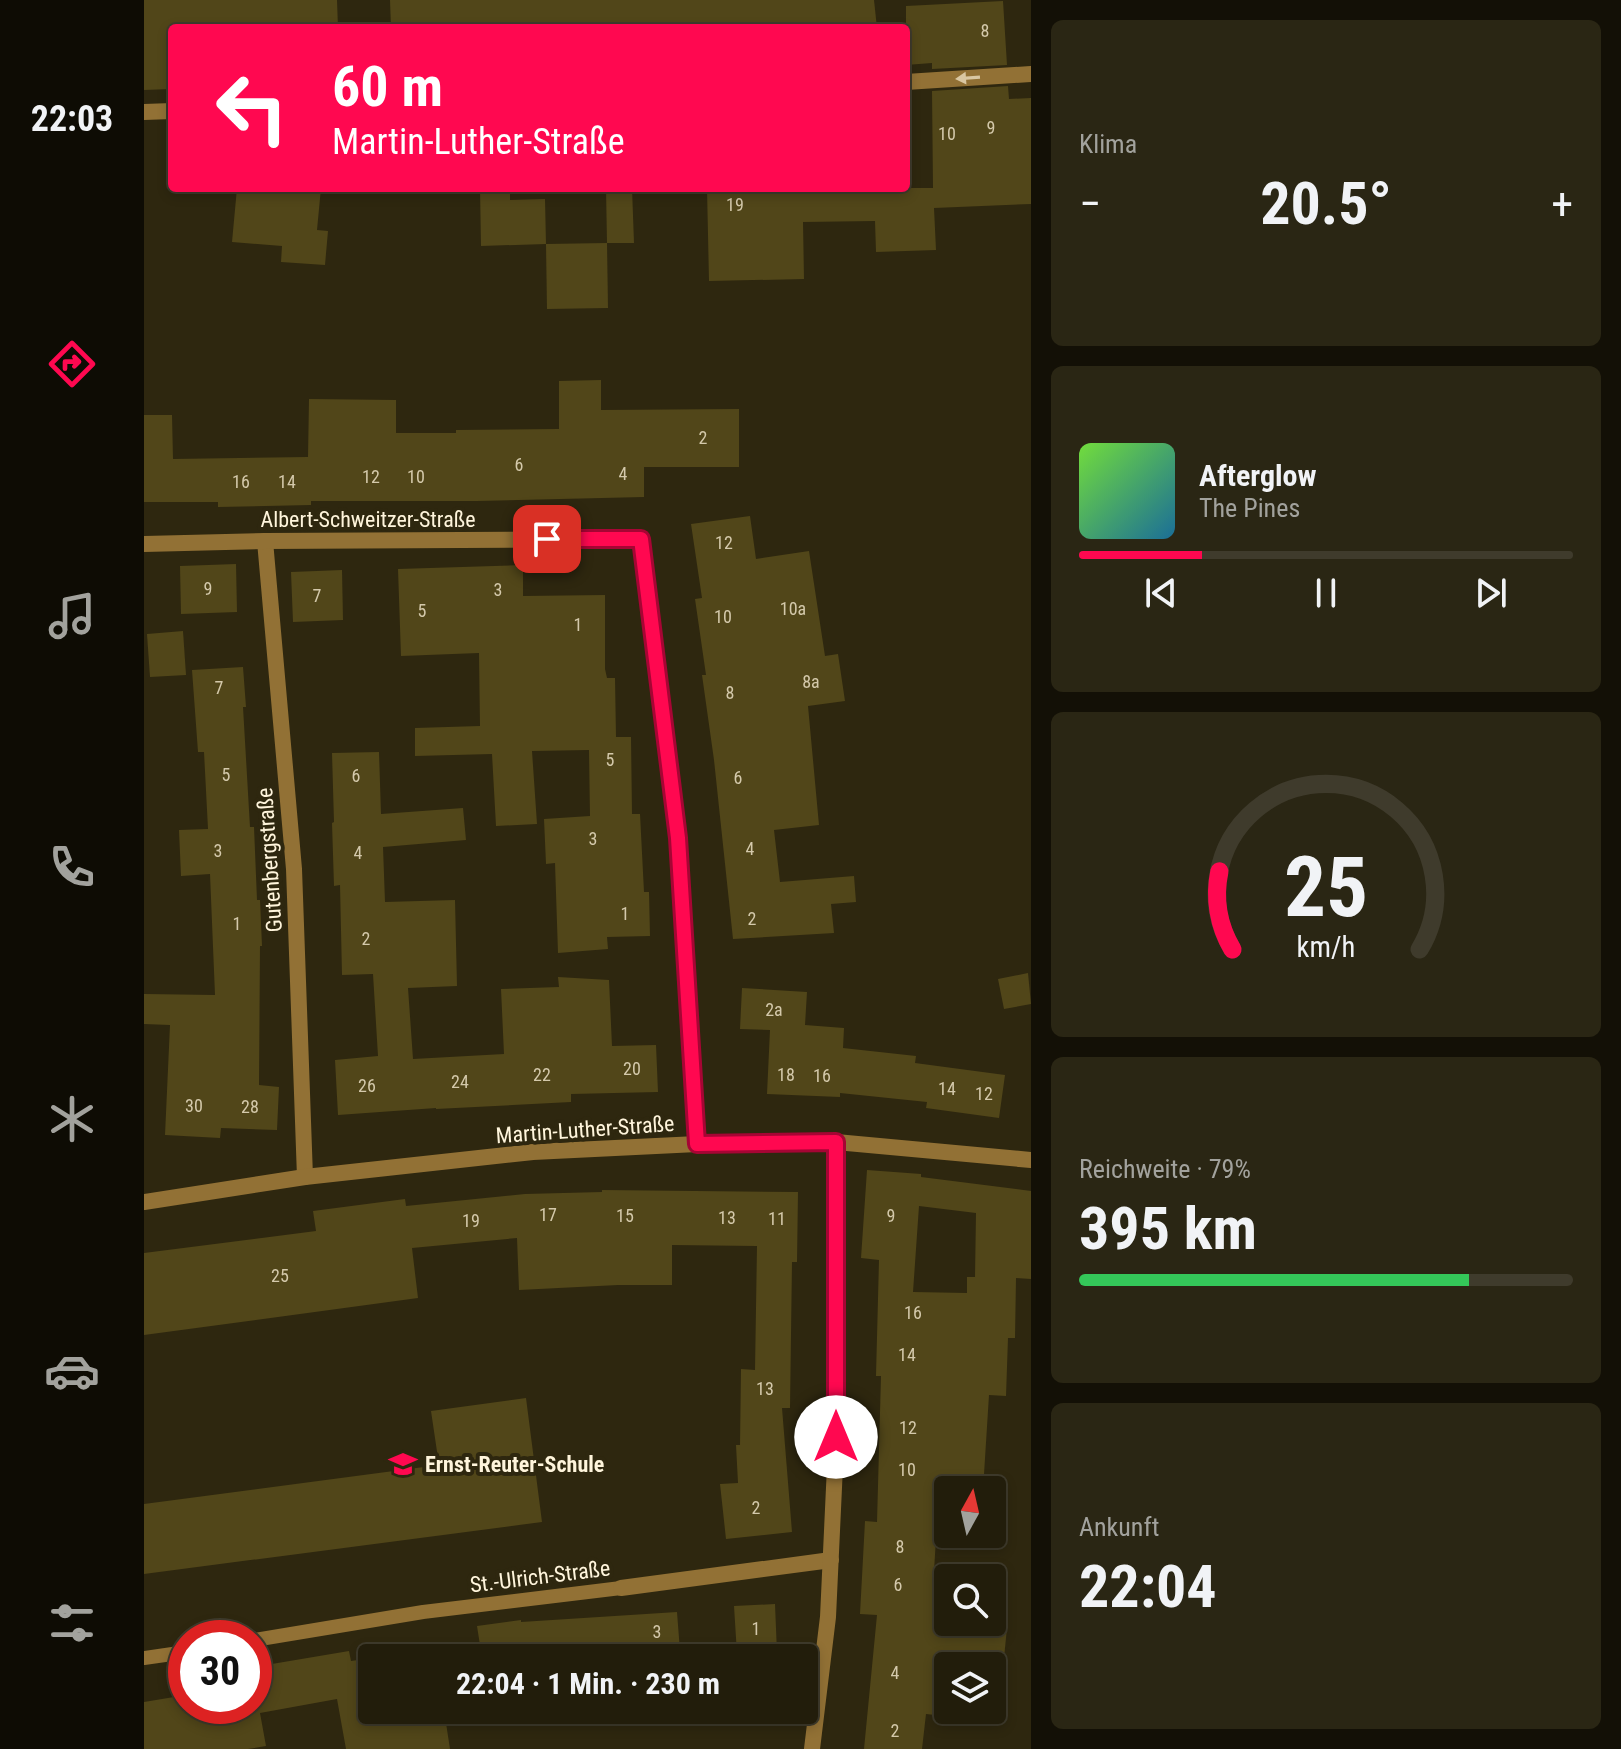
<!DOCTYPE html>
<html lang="de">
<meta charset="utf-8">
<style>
body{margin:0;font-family:"Roboto Condensed",sans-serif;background:#2a2614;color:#f1f3f6;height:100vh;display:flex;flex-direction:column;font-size:30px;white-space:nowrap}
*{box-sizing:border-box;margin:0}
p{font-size:26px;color:#a2a29d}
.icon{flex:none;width:44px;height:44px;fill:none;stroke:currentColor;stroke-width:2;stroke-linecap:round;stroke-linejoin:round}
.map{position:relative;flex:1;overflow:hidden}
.side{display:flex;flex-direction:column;gap:20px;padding:20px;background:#131006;width:590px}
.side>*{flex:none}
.guide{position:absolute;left:24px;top:24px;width:742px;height:168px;border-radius:8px;box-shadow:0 4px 12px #0003,0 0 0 2px #3f3b2c;background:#ff0850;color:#fff;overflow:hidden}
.needle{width:52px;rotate:8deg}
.controls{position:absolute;left:790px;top:1476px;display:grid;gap:16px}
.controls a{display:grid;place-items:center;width:72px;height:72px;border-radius:8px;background:#221d0b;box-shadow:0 4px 12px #0003,0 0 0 2px #3f3b2c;font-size:40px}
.speed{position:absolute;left:24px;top:1620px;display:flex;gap:16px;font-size:40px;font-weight:700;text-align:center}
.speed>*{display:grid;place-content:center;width:104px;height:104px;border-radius:50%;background:#221d0b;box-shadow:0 4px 12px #0003,0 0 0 2px #3f3b2c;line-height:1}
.speed .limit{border:12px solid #d22;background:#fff;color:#111}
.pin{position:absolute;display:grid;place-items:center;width:68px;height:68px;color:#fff;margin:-34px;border-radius:16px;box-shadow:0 4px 12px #0006}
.me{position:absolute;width:88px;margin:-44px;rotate:0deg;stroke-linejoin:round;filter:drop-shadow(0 0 6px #0008)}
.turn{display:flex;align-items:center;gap:28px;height:168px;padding:0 32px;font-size:36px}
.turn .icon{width:104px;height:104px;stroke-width:2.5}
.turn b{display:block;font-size:56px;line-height:68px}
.big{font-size:60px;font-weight:700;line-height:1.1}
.side .widget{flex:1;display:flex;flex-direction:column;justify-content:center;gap:12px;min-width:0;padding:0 28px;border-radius:12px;background:#2a2614}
.side .dial{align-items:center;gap:0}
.dial svg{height:208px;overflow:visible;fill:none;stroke:#3f3b2c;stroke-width:7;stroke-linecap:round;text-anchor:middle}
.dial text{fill:#f1f3f6;stroke:none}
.song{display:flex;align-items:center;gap:24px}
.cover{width:96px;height:96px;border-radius:12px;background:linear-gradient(135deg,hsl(100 70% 55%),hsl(200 70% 35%))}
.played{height:8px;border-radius:4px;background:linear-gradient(90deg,#ff0850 25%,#3f3b2c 25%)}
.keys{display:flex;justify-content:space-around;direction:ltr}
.heat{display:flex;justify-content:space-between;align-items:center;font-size:44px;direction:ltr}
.charge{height:12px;border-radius:6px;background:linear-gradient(90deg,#34c759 79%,#3f3b2c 0)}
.trip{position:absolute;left:214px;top:1644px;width:460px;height:80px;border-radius:8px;background:#221d0b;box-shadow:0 4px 12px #0003,0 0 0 2px #3f3b2c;font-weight:700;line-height:80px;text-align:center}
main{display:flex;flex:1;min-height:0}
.menu{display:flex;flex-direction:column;width:144px;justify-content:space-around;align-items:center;background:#0e0c04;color:#a2a29d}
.menu .icon{width:56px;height:56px}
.menu .selected{color:#ff0850}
.menu b{font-size:36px;color:#f1f3f6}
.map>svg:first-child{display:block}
.building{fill:#514619;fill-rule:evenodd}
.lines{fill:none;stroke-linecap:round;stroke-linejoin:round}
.service{stroke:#927135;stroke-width:14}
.minor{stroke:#927135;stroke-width:16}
.oneway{fill:#d9c7a2}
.route-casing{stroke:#a60534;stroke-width:20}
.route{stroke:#ff0850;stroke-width:14}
.labels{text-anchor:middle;stroke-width:8;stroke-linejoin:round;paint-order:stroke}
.number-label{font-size:18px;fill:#d4c9ab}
.street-label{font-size:22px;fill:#fff5dc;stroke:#2e270f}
.poi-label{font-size:22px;font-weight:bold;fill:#fff5dc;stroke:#2e270f;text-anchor:start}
</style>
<main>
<nav class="menu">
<b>22:03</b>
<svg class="icon selected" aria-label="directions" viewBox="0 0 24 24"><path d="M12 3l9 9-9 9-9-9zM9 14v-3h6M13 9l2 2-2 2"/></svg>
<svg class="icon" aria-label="music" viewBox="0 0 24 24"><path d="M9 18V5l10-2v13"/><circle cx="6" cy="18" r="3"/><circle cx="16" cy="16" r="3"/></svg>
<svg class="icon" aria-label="phone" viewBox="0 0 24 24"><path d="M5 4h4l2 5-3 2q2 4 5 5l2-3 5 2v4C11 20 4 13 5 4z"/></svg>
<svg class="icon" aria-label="climate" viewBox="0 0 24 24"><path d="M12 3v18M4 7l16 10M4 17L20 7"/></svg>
<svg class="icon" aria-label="car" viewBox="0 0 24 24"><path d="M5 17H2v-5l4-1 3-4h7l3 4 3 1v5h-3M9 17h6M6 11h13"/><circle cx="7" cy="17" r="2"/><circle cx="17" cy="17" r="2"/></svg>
<svg class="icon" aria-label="filters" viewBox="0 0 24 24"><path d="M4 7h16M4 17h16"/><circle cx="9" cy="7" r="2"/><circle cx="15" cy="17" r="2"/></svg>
</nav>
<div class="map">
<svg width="887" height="1749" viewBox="0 0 887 1749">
<rect width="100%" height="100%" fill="#2e270f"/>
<g class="building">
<polygon points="0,0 193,0 194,28 25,28 27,89 0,90"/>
<polygon points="246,0 730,0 733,28 247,28"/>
<polygon points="859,1 863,65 788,69 788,63 762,65 762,6"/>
<polygon points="864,86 865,99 887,98 887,204 790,208 792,250 732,252 731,221 659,222 660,279 565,281 563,188 789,188 788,91"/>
<polygon points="93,188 177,188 173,230 184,231 181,265 137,262 138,246 88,242"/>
<polygon points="336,188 366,188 366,200 401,199 402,244 337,246"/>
<polygon points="462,188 488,188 490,243 463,243"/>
<polygon points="463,243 464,308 403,309 402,244"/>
<polygon points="457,380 457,410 595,409 595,467 500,467 500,497 332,501 167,501 167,505 74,507 74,502 0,502 0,415 28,415 29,459 164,457 165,399 252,400 252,433 312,433 312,430 415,429 415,381"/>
<polygon points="606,516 612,559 665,551 681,656 694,654 701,701 664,706 675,825 630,830 636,882 710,876 712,902 687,904 690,933 589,939 570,760 558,675 562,675 551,599 558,598 547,524"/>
<polygon points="92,564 93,612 37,614 36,566"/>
<polygon points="379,565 379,596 461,595 461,669 463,678 471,678 472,737 487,737 488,814 496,814 500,892 505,892 506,936 463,937 464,949 414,953 411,863 402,864 400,819 446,816 445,750 388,751 393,824 352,826 348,754 271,756 271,728 336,726 335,653 257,656 254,569"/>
<polygon points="198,570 199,620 149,622 147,572"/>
<polygon points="39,631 42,675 6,677 3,634"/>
<polygon points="99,667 102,707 99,707 106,827 110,827 113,900 116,900 118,946 116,946 115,1085 135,1087 133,1130 77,1128 76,1138 21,1135 26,1025 0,1024 0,994 71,995 66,874 37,876 35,830 64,829 60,752 54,752 48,670"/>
<polygon points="235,752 237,814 319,808 322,840 239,847 241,902 311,900 313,986 264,988 269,1059 360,1054 357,989 415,987 414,977 465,980 468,1046 512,1045 514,1092 427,1094 427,1102 292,1109 292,1108 194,1115 191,1060 234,1056 229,974 198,975 196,885 190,886 188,823 190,822 188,753"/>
<polygon points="884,973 887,1004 860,1009 854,979"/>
<polygon points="598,988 663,992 661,1025 700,1028 699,1048 772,1056 771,1063 861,1075 855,1118 782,1108 783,1102 696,1093 696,1097 623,1094 626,1030 596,1029"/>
<path d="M723,1170L777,1174V1177L887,1191V1279L872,1278L871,1338H864L862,1396L845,1395L839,1490H795L790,1571L831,1574V1578H804V1622H829L828,1625L863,1628L859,1668L805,1663L800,1716L782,1714L778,1749H720L733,1615L716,1614L721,1521L733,1522L737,1376H732L735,1260L717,1258ZM775,1206L832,1213L831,1277H823V1293L769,1292Z"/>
<polygon points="458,1190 654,1192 653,1262 648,1262 646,1408 638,1408 648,1532 582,1539 576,1484 594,1483 592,1445 596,1445 597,1369 611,1370 613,1246 528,1245 528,1285 474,1285 375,1290 373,1238 268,1248 274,1298 0,1335 0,1253 172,1231 169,1211 261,1199 262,1206 381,1194 458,1192"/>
<polygon points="382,1398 398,1522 0,1574 0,1504 295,1465 287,1411"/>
<polygon points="631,1604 633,1653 628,1653 629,1658 595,1658 595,1654 593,1654 590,1606"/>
<polygon points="533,1612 536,1651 457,1656 457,1658 338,1658 333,1626 377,1620 377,1622"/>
<polygon points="205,1651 207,1661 228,1658 228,1710 300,1710 306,1749 202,1749 193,1699 116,1713 122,1746 104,1749 0,1749 0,1702 42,1695 42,1706 110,1706 110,1667"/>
</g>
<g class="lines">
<g class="service">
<polyline points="110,1640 279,1612 477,1588"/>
<polyline points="0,1658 42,1652"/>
</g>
<g class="minor">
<polyline points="762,82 887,74"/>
<polyline points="0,112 28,111"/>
<polyline points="121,541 150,869 161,1177"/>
<polyline points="0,544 121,541 497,539 534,838 553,1144"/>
<polyline points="0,1202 161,1177 389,1152 553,1144 692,1142 887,1160"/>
<polyline points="477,1588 687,1560"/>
<polyline points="668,1749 684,1617 691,1466 692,1142"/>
</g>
</g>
<defs><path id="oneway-solid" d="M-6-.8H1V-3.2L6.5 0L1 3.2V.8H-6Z" transform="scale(2)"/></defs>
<use class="oneway" href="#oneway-solid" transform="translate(824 78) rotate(176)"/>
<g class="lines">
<defs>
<polyline id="route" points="403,539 497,539 534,838 553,1144 692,1142 692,1437"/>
</defs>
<use href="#route" class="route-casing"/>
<use href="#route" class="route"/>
</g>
<defs>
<symbol id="school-bare" viewBox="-9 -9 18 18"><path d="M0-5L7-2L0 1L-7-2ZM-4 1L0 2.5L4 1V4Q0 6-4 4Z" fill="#ff0850" stroke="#2e270f" stroke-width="2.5" paint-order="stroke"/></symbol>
</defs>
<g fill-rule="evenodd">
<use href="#school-bare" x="239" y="1444" width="40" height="40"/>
</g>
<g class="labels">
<g class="number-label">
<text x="841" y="37">8</text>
<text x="847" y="134">9</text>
<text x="803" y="140">10</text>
<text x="591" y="211">19</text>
<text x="559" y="444">2</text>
<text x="375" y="471">6</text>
<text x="479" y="480">4</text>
<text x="227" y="483">12</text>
<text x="272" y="483">10</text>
<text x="97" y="488">16</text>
<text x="143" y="488">14</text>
<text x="580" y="549">12</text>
<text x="64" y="595">9</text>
<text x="354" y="596">3</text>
<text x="173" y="602">7</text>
<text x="649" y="615">10a</text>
<text x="278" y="617">5</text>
<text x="579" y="623">10</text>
<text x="434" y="631">1</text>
<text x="667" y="688">8a</text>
<text x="75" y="694">7</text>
<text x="586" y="699">8</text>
<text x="466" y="766">5</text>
<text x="82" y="781">5</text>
<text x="212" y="782">6</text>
<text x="594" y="784">6</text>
<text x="449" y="845">3</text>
<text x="606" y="855">4</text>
<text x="74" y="857">3</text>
<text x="214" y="859">4</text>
<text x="481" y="920">1</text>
<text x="608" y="925">2</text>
<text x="93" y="930">1</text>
<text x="222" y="945">2</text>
<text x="630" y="1016">2a</text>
<text x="488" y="1075">20</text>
<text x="398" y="1081">22</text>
<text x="642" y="1081">18</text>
<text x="678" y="1082">16</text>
<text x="316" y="1088">24</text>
<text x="223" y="1092">26</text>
<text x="803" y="1095">14</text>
<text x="840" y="1100">12</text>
<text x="50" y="1112">30</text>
<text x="106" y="1113">28</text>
<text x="404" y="1221">17</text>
<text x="481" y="1222">15</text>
<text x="747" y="1222">9</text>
<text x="583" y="1224">13</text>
<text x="633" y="1225">11</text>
<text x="327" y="1227">19</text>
<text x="136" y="1282">25</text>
<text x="769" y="1319">16</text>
<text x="763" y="1361">14</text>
<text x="621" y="1395">13</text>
<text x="764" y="1434">12</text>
<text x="763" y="1476">10</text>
<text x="612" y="1514">2</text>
<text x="756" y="1553">8</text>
<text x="754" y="1591">6</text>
<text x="612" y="1635">1</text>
<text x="513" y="1638">3</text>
<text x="751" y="1679">4</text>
<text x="751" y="1737">2</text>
</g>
<g class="street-label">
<text x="224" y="527">Albert-Schweitzer-Straße</text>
<text transform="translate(125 860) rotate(-94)" y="8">Gutenbergstraße</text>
<text transform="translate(441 1129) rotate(-4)" y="8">Martin-Luther-Straße</text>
<text transform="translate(396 1576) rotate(-7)" y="8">St.-Ulrich-Straße</text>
</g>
<g class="poi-label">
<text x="281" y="1472">Ernst-Reuter-Schule</text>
</g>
</g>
</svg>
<div class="controls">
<a><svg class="needle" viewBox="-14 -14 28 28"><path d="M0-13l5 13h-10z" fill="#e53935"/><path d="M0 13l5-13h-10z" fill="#a2a29d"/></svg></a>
<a><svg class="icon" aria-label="search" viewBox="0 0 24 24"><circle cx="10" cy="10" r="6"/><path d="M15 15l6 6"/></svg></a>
<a><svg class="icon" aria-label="layers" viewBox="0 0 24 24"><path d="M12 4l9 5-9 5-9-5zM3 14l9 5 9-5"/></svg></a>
</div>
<div class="speed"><div class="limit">30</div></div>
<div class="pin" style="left:403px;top:539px;background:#d93025"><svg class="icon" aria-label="arrive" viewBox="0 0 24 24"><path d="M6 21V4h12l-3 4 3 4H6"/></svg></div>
<svg class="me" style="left:692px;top:1437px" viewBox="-20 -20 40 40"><circle r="19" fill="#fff"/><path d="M0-13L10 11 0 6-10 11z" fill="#ff0850"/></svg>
<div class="trip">22:04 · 1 Min. · 230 m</div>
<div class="guide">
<div class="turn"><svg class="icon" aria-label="left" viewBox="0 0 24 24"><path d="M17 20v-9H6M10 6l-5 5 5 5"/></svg><div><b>60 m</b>Martin-Luther-Straße</div></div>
</div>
</div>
<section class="side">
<div class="widget"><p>Klima</p>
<div class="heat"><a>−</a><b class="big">20.5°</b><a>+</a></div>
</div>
<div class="widget">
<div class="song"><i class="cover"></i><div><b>Afterglow</b><p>The Pines</p></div></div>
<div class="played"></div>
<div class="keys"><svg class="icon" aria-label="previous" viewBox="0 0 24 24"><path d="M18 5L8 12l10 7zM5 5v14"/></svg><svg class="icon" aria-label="pause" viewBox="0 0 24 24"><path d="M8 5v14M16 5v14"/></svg><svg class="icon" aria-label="next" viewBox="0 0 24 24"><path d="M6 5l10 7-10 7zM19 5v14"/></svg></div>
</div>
<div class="widget dial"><svg viewBox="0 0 100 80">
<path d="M14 69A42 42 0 1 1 86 69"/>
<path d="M14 69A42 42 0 0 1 9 39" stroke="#ff0850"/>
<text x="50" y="56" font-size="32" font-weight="700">25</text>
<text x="50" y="72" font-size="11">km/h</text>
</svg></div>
<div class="widget"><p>Reichweite · 79%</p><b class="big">395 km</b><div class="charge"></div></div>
<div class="widget"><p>Ankunft</p><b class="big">22:04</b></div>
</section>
</main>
